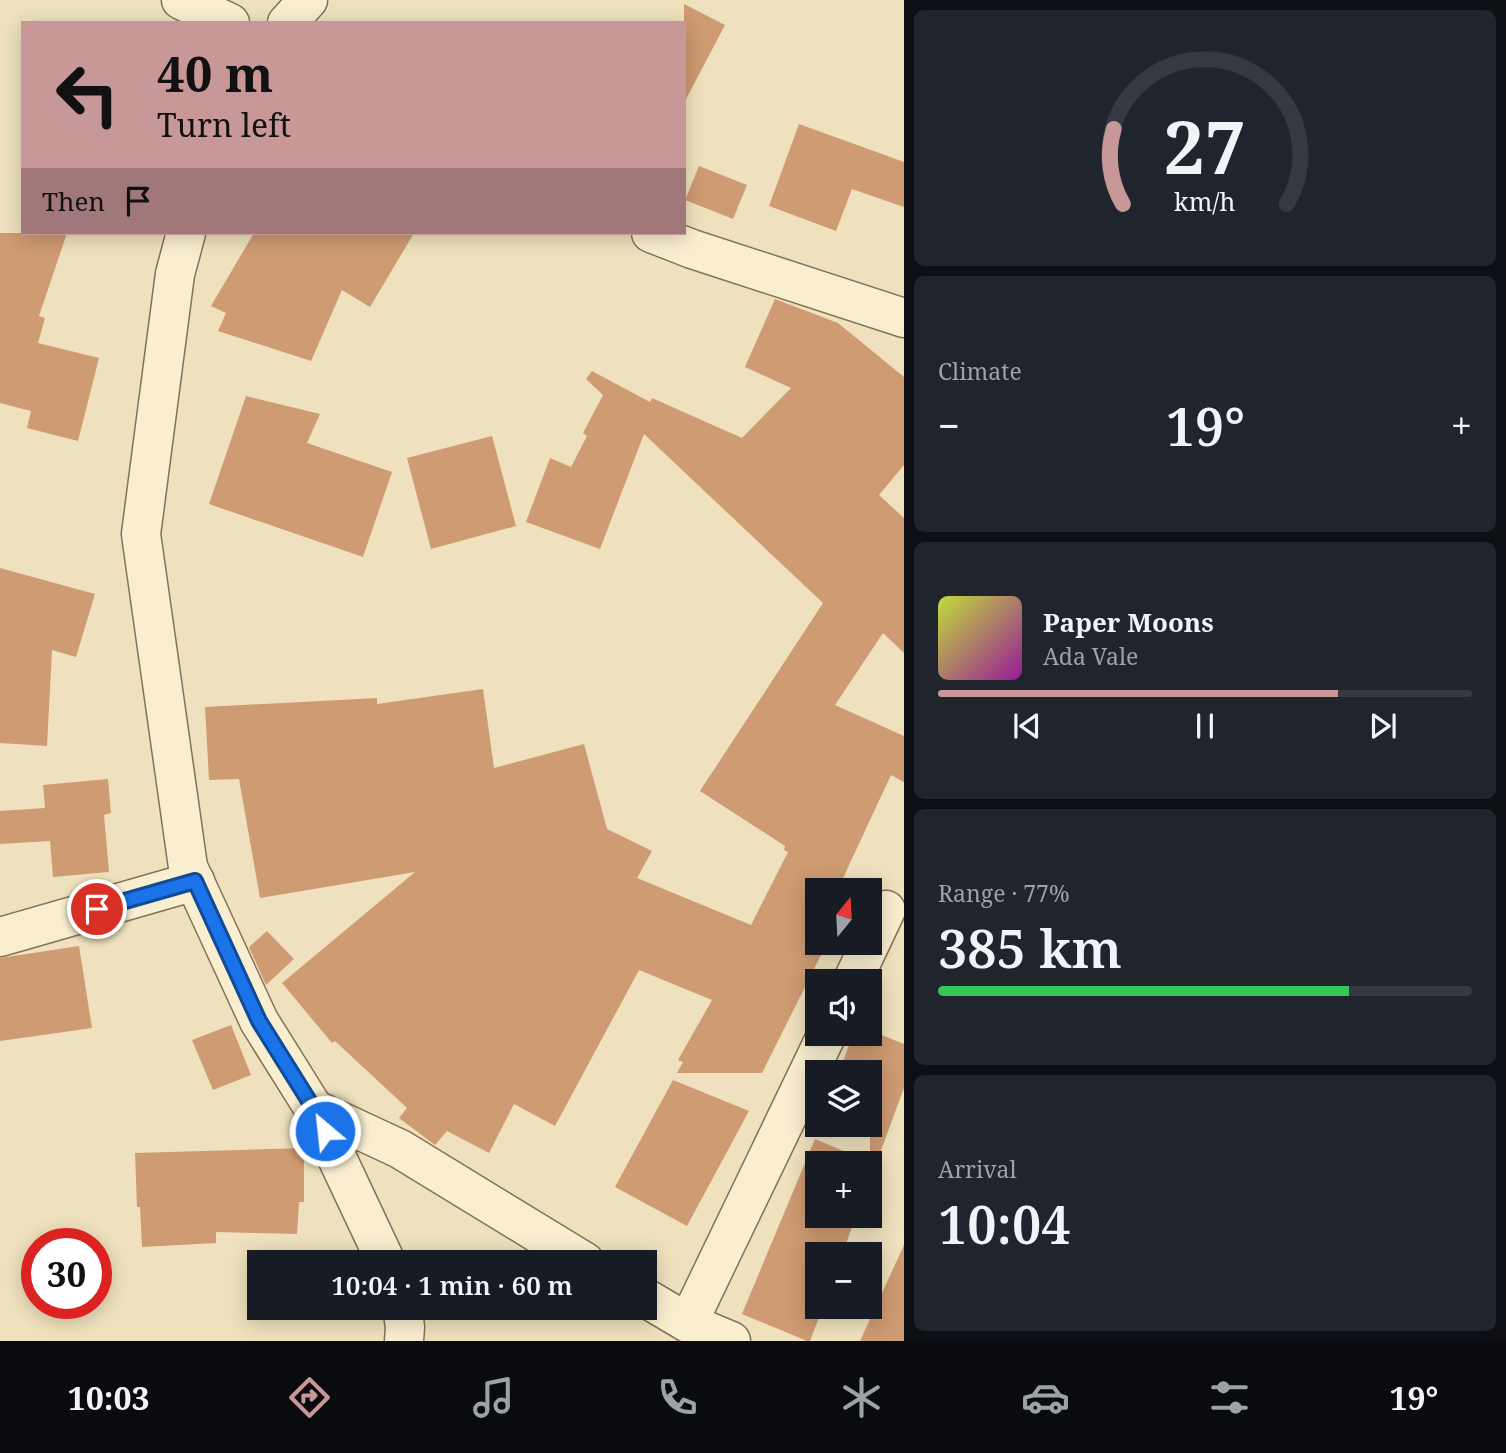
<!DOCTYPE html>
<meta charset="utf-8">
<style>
body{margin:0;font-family:"Noto Serif",serif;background:#20242c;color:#f1f3f6;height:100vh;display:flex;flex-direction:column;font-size:26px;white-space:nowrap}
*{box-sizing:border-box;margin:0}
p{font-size:23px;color:#9ea1a6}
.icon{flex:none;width:38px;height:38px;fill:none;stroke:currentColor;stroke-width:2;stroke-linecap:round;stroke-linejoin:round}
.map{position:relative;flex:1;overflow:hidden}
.panel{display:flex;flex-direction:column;gap:10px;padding:10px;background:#0d0f14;width:602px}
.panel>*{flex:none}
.hud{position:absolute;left:21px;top:21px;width:665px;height:214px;border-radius:0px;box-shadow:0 4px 18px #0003;background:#c89798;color:#111;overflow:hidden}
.needle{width:46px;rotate:18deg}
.tools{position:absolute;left:805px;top:878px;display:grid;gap:14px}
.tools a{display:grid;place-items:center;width:77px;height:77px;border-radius:0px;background:#171b24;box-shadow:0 4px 18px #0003;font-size:35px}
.speed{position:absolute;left:21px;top:1228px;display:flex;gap:14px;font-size:35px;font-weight:700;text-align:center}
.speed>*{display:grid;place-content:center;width:91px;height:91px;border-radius:50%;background:#171b24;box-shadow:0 4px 18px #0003;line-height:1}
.speed .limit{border:10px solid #d22;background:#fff;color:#111}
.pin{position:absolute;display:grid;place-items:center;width:60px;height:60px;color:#fff;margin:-30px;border:4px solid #fff;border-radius:50%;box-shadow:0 2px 7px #0007}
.me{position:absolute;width:77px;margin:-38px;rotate:332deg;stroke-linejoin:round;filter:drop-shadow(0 0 5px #0008)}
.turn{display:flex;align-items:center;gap:24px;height:147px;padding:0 21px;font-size:32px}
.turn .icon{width:91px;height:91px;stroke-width:2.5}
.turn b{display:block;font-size:49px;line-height:60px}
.then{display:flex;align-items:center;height:66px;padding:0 21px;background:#0003;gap:14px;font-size:26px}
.big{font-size:52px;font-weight:600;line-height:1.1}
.panel .card{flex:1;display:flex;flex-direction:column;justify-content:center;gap:10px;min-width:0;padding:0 24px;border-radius:10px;background:#20242c}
.panel .dial{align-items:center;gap:0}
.dial svg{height:182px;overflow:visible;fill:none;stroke:#363941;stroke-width:7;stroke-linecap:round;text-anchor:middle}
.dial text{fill:#f1f3f6;stroke:none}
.song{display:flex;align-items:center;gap:21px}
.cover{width:84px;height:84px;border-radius:10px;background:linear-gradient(135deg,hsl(70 70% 55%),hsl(300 70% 35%))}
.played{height:7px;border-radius:4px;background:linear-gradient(90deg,#c89798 75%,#363941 75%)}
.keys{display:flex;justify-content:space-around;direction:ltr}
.heat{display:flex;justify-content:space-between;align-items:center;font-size:38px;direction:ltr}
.charge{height:10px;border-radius:5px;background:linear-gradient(90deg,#34c759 77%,#363941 0)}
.trip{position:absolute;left:247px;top:1250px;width:410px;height:70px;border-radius:0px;background:#171b24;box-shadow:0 4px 18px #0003;font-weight:600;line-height:70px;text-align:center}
.tab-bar{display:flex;height:112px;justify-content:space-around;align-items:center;background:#090b0e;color:#9ea1a6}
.tab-bar .icon{width:49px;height:49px}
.tab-bar .current{color:#c89798}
.tab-bar b{font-size:32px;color:#f1f3f6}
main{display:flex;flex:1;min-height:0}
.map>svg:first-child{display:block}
.building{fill:#ce9b72}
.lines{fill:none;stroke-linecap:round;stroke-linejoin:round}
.street-casing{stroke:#877156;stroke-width:41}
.street{stroke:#f9eed0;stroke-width:38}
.route-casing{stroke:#114b97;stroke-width:18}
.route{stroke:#1a73e8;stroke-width:12}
</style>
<main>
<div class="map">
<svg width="904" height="1341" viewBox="0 0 904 1341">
<rect width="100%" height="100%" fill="#efe1bd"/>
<g class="building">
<polygon points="684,4 725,25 684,103"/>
<polygon points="799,124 904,162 904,207 852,189 836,231 769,206"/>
<polygon points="699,166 747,185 733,219 685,200"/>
<polygon points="0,233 67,233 39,316 45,318 38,343 99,358 78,441 27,428 31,411 0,403"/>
<polygon points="254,233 414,233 370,307 342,290 311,361 218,331 226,313 211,306"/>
<polygon points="775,299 838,323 904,377 904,465 879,495 904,518 904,653 883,633 835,705 904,736 904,782 891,775 837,891 817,891 817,933 813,943 827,943 762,1073 677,1073 683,1062 678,1060 712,1000 639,970 555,1126 514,1104 489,1153 447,1131 435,1145 399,1118 407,1108 335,1041 332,1043 282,983 415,872 260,898 239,779 209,780 205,707 377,698 377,704 483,689 494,768 584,744 607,829 652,851 637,878 751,925 788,852 784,850 785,846 700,791 823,603 644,434 600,549 526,522 550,458 571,467 587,436 583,433 603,395 586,379 592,371 650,402 652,398 742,438 791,388 745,367"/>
<polygon points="246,396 320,414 307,443 392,472 363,557 209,504"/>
<polygon points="492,436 516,526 431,549 407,458"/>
<polygon points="0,568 95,594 76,657 52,650 47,746 0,743"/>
<polygon points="108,779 111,813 104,815 109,872 53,877 50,841 0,844 0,811 45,808 43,785"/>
<polygon points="267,931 294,959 266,985 249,947"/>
<polygon points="79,946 92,1028 0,1041 0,958"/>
<polygon points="231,1025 251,1075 213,1090 192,1040"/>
<polygon points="853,1034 879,1034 904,1044 904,1088 870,1180 870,1164 817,1164 817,1216 856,1216 842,1255 817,1255 817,1307 823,1307 810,1341 807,1341 742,1314 815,1139 870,1162 870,1073 839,1073"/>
<polygon points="673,1080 749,1111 687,1226 615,1187"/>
<polygon points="304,1148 304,1202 299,1202 297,1234 216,1232 216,1243 142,1247 140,1207 137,1207 135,1153"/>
<polygon points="904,1245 904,1341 860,1341"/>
</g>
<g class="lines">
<defs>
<g id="street">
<polyline points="181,0 230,23"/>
<polyline points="287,23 308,0"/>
<polyline points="186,233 175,274 141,534 188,867 259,1021 314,1109 386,1262"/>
<polyline points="651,233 692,249 904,318"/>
<polyline points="0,937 195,881"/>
<polyline points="852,982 886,910"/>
<polyline points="314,1109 400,1149 585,1262"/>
<polyline points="644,1297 688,1323 731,1341"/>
<polyline points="402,1307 405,1327 404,1341"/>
<polyline points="688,1323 827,1034"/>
</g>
</defs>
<use href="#street" class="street-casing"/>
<use href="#street" class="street"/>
</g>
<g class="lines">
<defs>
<polyline id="route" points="97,909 195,881 259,1021 314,1109 325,1131"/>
</defs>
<use href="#route" class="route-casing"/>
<use href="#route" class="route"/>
</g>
</svg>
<div class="tools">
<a><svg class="needle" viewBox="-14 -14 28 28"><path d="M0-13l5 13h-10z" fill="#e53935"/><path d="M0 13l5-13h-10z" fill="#9ea1a6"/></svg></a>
<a><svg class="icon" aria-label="sound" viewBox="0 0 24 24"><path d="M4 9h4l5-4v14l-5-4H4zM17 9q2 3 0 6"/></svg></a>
<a><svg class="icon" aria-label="layers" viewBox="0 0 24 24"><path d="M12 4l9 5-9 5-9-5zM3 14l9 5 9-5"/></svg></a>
<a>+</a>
<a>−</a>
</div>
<div class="speed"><div class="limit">30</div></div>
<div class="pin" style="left:97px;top:909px;background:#d93025"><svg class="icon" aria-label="arrive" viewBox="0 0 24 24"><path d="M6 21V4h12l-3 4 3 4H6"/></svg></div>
<svg class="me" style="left:325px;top:1131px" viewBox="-20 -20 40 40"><circle r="17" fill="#1a73e8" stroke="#fff" stroke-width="3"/><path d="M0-11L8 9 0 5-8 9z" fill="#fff"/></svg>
<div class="trip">10:04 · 1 min · 60 m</div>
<div class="hud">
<div class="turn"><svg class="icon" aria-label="left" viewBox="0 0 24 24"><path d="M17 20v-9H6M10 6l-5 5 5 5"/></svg><div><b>40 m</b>Turn left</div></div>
<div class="then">Then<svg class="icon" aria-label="arrive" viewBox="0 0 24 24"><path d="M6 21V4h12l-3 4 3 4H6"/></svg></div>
</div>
</div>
<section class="panel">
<div class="card dial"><svg viewBox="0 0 100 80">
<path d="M14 69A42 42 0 1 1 86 69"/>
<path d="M14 69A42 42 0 0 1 10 36" stroke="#c89798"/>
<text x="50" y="56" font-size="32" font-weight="700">27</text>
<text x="50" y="72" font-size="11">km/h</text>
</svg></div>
<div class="card"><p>Climate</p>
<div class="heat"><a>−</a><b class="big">19°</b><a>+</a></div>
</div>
<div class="card">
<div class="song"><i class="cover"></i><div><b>Paper Moons</b><p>Ada Vale</p></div></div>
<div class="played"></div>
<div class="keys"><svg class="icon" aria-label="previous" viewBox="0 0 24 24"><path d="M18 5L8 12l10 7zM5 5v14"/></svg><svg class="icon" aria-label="pause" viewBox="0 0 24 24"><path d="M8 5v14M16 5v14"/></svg><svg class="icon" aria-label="next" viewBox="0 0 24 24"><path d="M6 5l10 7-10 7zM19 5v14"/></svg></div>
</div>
<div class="card"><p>Range · 77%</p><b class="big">385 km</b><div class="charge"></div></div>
<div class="card"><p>Arrival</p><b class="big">10:04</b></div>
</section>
</main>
<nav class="tab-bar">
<b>10:03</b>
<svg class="icon current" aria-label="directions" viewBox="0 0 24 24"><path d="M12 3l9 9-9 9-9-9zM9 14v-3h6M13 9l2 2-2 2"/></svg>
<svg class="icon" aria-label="music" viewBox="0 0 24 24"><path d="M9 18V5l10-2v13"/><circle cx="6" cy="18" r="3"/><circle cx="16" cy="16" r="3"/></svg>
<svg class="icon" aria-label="phone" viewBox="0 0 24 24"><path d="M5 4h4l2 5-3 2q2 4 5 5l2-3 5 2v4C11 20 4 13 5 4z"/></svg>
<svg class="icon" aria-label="climate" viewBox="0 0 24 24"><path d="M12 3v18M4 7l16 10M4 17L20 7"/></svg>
<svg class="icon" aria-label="car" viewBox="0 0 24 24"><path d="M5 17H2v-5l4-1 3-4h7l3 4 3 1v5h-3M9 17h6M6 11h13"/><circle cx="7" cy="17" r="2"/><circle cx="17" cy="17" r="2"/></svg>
<svg class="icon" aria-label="filters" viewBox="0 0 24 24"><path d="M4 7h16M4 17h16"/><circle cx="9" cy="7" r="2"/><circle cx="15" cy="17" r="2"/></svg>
<b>19°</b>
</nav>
